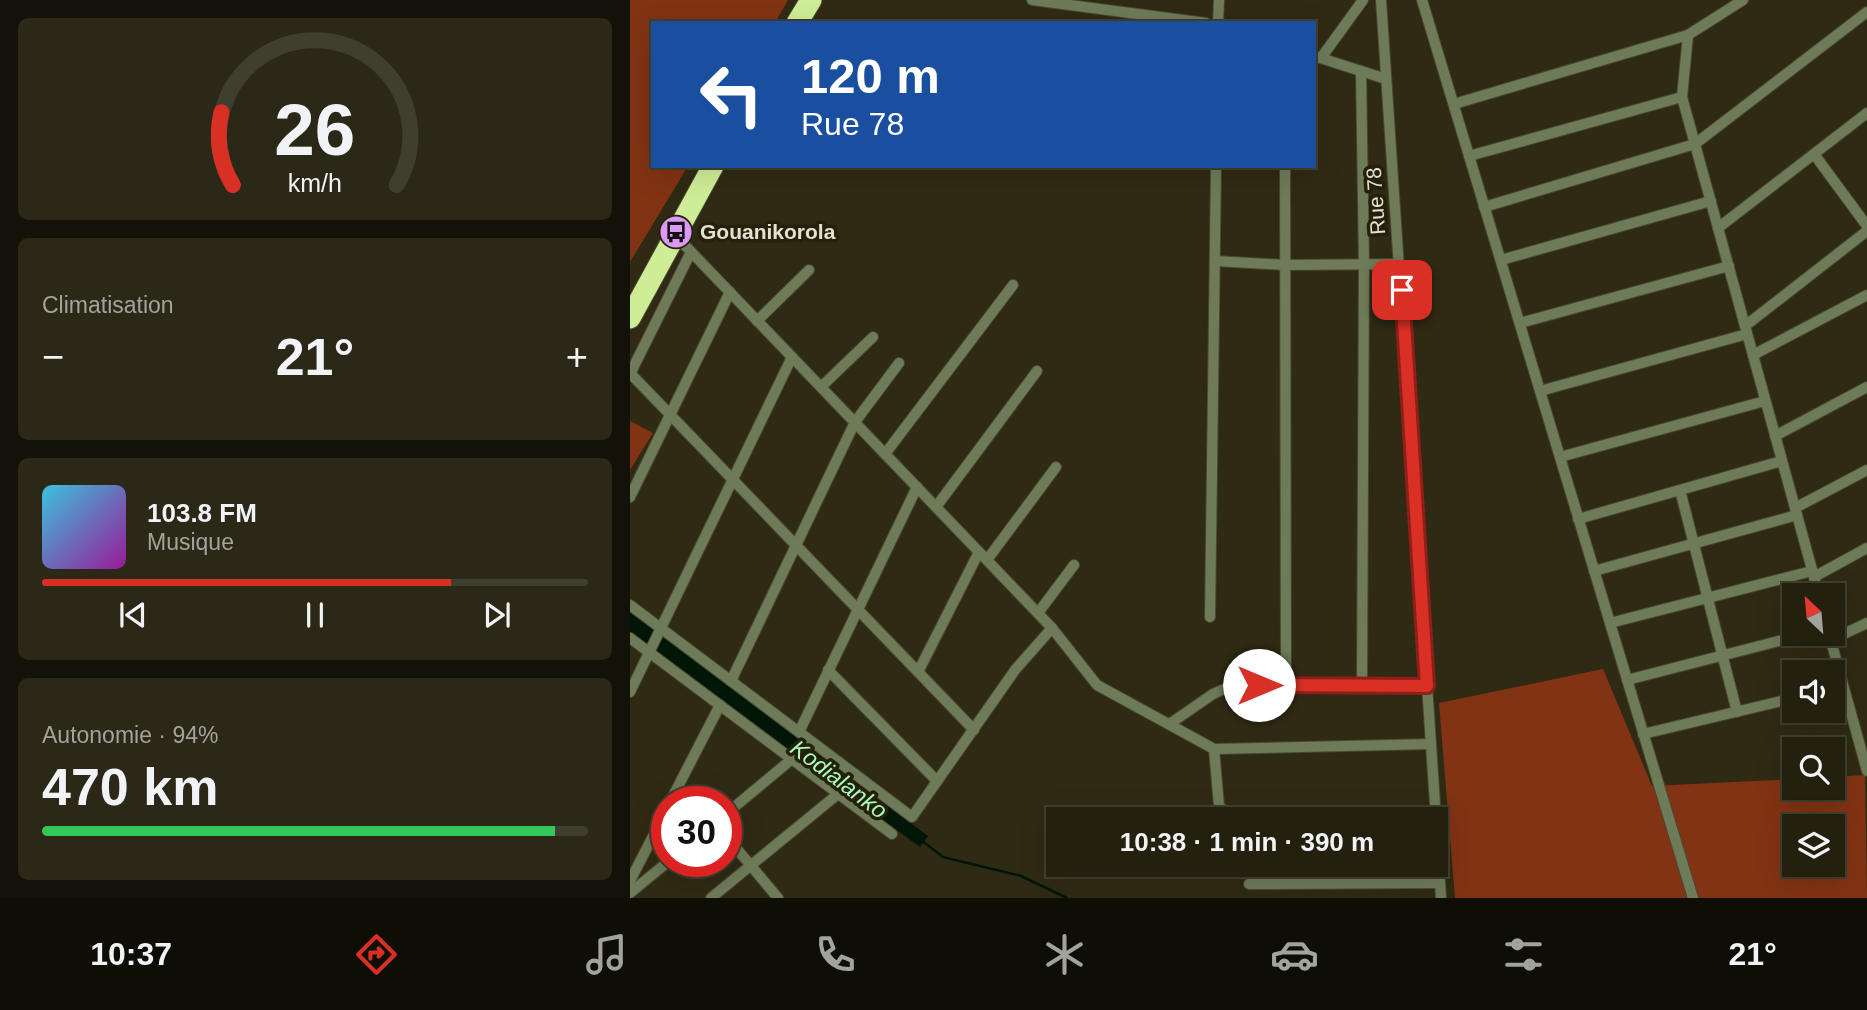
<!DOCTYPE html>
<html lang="fr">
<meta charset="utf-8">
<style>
body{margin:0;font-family:Helvetica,sans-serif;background:#2b2817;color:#f1f3f6;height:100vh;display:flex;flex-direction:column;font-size:26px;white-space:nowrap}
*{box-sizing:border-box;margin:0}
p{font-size:23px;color:#a3a39e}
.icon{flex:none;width:38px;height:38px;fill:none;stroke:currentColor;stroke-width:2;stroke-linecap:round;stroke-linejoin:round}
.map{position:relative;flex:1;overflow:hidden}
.drawer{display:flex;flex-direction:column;gap:18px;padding:18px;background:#131208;width:630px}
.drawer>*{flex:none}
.banner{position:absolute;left:21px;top:21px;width:665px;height:147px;border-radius:0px;box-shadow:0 7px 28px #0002,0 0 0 2px #403e2e;background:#1a4fa0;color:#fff;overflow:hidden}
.needle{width:46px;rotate:334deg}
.tools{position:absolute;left:1152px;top:583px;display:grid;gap:14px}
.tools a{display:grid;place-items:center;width:63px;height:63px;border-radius:0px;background:#23200e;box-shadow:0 7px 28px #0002,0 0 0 2px #403e2e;font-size:35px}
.speed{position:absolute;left:21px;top:786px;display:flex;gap:14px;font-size:35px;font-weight:700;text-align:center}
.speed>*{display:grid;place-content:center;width:91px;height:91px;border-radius:50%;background:#23200e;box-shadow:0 7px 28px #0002,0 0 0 2px #403e2e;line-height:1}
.speed .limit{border:10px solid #d22;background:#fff;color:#111}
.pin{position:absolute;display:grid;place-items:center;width:60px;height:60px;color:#fff;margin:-30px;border-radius:14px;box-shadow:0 4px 10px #0006}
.me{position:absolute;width:77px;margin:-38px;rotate:90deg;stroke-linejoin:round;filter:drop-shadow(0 0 5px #0008)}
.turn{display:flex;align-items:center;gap:24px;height:147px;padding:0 35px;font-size:32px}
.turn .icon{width:91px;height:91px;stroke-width:2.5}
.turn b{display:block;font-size:49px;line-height:60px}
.big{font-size:52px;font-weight:700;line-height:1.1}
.drawer .card{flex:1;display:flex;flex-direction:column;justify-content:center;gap:10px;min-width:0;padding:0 24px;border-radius:10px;background:#2b2817}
.drawer .dial{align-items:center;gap:0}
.dial svg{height:182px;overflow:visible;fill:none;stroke:#403e2e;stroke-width:7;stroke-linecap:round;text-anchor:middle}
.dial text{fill:#f1f3f6;stroke:none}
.song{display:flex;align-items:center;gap:21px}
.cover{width:84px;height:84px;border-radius:10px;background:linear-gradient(135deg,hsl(190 70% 55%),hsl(300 70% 35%))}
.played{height:7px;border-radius:4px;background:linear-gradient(90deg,#d93025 75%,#403e2e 75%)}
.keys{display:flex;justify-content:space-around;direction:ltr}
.heat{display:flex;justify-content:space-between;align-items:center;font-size:38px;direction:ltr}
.charge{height:10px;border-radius:5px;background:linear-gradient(90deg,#34c759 94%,#403e2e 0)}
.trip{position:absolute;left:416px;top:807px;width:402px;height:70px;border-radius:0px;background:#23200e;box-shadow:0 7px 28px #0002,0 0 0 2px #403e2e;font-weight:700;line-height:70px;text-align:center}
.tabs{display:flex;height:112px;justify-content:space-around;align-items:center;background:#0e0d06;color:#a3a39e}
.tabs .icon{width:49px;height:49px}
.tabs .active{color:#d93025}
.tabs b{font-size:32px;color:#f1f3f6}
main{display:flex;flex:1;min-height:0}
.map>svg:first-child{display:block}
.forest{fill:#813313;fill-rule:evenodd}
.water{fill:#001606}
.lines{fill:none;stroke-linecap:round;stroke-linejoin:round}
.stream{stroke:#001606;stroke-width:2.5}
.street-casing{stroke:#4c4732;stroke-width:12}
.highway-casing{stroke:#4c4732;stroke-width:23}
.street{stroke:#6e7b59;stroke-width:10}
.highway{stroke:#ceed96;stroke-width:21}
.route-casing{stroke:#8d1f18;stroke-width:18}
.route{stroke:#d93025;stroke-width:12}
.labels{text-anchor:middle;stroke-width:7;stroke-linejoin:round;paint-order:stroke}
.street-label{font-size:21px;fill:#e4e0d2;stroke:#252009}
.poi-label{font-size:21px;font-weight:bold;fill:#e4e0d2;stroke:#252009;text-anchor:start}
.water-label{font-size:23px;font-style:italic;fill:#a6fbbe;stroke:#252009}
</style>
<main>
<section class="drawer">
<div class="card dial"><svg viewBox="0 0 100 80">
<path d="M14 69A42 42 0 1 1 86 69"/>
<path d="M14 69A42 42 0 0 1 9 37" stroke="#d93025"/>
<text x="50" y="56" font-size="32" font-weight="700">26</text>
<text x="50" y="72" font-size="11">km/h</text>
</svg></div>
<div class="card"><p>Climatisation</p>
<div class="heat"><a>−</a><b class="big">21°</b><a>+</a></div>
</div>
<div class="card">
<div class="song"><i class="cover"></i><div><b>103.8 FM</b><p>Musique</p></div></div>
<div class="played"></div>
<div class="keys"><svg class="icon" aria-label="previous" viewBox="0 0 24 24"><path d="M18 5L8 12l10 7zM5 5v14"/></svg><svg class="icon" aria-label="pause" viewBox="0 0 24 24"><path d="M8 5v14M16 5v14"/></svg><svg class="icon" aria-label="next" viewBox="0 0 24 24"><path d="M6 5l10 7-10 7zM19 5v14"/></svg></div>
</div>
<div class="card"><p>Autonomie · 94%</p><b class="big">470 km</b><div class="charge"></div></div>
</section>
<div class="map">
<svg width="1237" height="898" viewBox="0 0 1237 898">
<rect width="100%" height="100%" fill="#2f2a13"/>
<g class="forest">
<polygon points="0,0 158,0 145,23 23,23 23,166 58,166 0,262"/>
<polygon points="0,421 23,433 0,470"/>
<path d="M973,669L1022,786L1164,779V788H1202V777L1235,775L1237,898H825L809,703ZM1164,826H1202V864H1164Z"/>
</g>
<polygon class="water" points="0,612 298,836 290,847 0,632"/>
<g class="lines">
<polyline class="stream" points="291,840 313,857 391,876 437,898"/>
<defs>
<g id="street">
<polyline points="402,0 576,23"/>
<polyline points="751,0 806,819"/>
<polyline points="792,0 1063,898"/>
<polyline points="588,23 589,0"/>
<polyline points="1058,35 1052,97 1189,595"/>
<polyline points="684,56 756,79"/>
<polyline points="691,58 733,0"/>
<polyline points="731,71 734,265 732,685"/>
<polyline points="824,104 1058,35 1113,0"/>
<polyline points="1184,154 1237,226"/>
<polyline points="839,156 1052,97"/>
<polyline points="655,166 656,685"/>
<polyline points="854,207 1065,144 1237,12"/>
<polyline points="1088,228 1237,113"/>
<polyline points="44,234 422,628 467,685 584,749 801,744"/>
<polyline points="871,260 1081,201"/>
<polyline points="585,261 656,265 770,264"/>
<polyline points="127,321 179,270"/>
<polyline points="890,323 1099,266"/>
<polyline points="1115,326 1237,231"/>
<polyline points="1123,355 1237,295"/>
<polyline points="0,373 344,730"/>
<polyline points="0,374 61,252"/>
<polyline points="191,387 243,337"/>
<polyline points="910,391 1117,334"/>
<polyline points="1145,436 1237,387"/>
<polyline points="255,454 383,285"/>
<polyline points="930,457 1135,401"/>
<polyline points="1050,490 1107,712"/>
<polyline points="0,497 100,292"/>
<polyline points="306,507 407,371"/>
<polyline points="1165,508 1237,470"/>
<polyline points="948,519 1152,461"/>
<polyline points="357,560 426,467"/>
<polyline points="964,571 1167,515"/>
<polyline points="1184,577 1237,548"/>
<polyline points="0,605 282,817 385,670 422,628"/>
<polyline points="408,613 444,565"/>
<polyline points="580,617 586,166"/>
<polyline points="980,623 1182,571"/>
<polyline points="1199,634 1237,771"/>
<polyline points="0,638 262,834"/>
<polyline points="1201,640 1237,623"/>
<polyline points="198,670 307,781"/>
<polyline points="288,672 349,552"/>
<polyline points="997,680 1176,634"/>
<polyline points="101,681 225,422 269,363"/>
<polyline points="0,692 162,357"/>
<polyline points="541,723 583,694 603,685 797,686"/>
<polyline points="169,732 287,487"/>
<polyline points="1013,734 1164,698"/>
<polyline points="584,749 589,806 604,819"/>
<polyline points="40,802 90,705"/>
<polyline points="96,814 162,759"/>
<polyline points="615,819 805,812"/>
<polyline points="807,835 811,898"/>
<polyline points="96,836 148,898"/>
<polyline points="0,881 37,809"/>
<polyline points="619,884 810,883"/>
<polyline points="0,893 39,861"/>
<polyline points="81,898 208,794"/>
</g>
<g id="highway">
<polyline points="167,23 181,0"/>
<polyline points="0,318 83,166"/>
</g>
</defs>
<use href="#street" class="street-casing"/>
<use href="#highway" class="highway-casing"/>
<use href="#street" class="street"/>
<use href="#highway" class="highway"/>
</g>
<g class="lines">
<defs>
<polyline id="route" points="629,685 797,686 772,290"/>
</defs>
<use href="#route" class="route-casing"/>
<use href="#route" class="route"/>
</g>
<defs>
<symbol id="bus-disc" viewBox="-11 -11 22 22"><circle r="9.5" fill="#db99f5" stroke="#252009"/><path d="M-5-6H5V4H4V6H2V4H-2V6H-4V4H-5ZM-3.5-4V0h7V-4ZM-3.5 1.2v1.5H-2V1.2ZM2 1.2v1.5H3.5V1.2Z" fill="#111"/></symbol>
</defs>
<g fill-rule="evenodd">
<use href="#bus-disc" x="27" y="213" width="38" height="38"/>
</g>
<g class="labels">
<g class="street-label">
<text transform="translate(746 201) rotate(-94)" y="7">Rue 78</text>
</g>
<g class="poi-label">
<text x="70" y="239">Gouanikorola</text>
</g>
<g class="water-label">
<text transform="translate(209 779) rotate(37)" y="8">Kodialanko</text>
</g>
</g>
</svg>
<div class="tools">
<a><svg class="needle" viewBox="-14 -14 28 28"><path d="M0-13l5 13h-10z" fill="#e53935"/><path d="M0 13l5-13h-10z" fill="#a3a39e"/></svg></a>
<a><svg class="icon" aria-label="sound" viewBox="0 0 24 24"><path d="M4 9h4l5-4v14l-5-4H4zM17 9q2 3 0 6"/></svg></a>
<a><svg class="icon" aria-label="search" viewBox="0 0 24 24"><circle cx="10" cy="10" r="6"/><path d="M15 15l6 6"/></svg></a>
<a><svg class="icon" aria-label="layers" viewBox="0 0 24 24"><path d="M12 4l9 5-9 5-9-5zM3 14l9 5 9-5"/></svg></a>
</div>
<div class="speed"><div class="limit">30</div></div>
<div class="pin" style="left:772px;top:290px;background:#d93025"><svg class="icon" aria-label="arrive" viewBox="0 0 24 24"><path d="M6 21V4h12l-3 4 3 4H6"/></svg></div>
<svg class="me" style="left:629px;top:685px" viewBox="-20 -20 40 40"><circle r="19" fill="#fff"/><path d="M0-13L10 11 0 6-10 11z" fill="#d93025"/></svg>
<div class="trip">10:38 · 1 min · 390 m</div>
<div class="banner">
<div class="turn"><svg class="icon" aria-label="left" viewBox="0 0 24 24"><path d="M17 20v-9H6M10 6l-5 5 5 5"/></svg><div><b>120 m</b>Rue 78</div></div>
</div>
</div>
</main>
<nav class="tabs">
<b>10:37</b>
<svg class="icon active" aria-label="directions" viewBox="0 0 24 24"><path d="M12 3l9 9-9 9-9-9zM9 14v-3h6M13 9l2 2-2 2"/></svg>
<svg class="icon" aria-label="music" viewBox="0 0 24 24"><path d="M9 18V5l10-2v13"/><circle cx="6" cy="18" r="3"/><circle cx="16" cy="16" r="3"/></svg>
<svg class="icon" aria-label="phone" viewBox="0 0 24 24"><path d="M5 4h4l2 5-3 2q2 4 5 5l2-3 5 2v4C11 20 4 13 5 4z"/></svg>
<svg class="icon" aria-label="climate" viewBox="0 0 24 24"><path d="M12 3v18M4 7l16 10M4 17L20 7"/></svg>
<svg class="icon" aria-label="car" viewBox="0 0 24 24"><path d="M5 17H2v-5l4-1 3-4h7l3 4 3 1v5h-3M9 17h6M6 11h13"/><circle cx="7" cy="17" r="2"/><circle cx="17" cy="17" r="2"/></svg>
<svg class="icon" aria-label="filters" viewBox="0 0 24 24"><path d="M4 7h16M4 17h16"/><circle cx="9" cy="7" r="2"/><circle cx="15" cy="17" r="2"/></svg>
<b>21°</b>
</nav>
